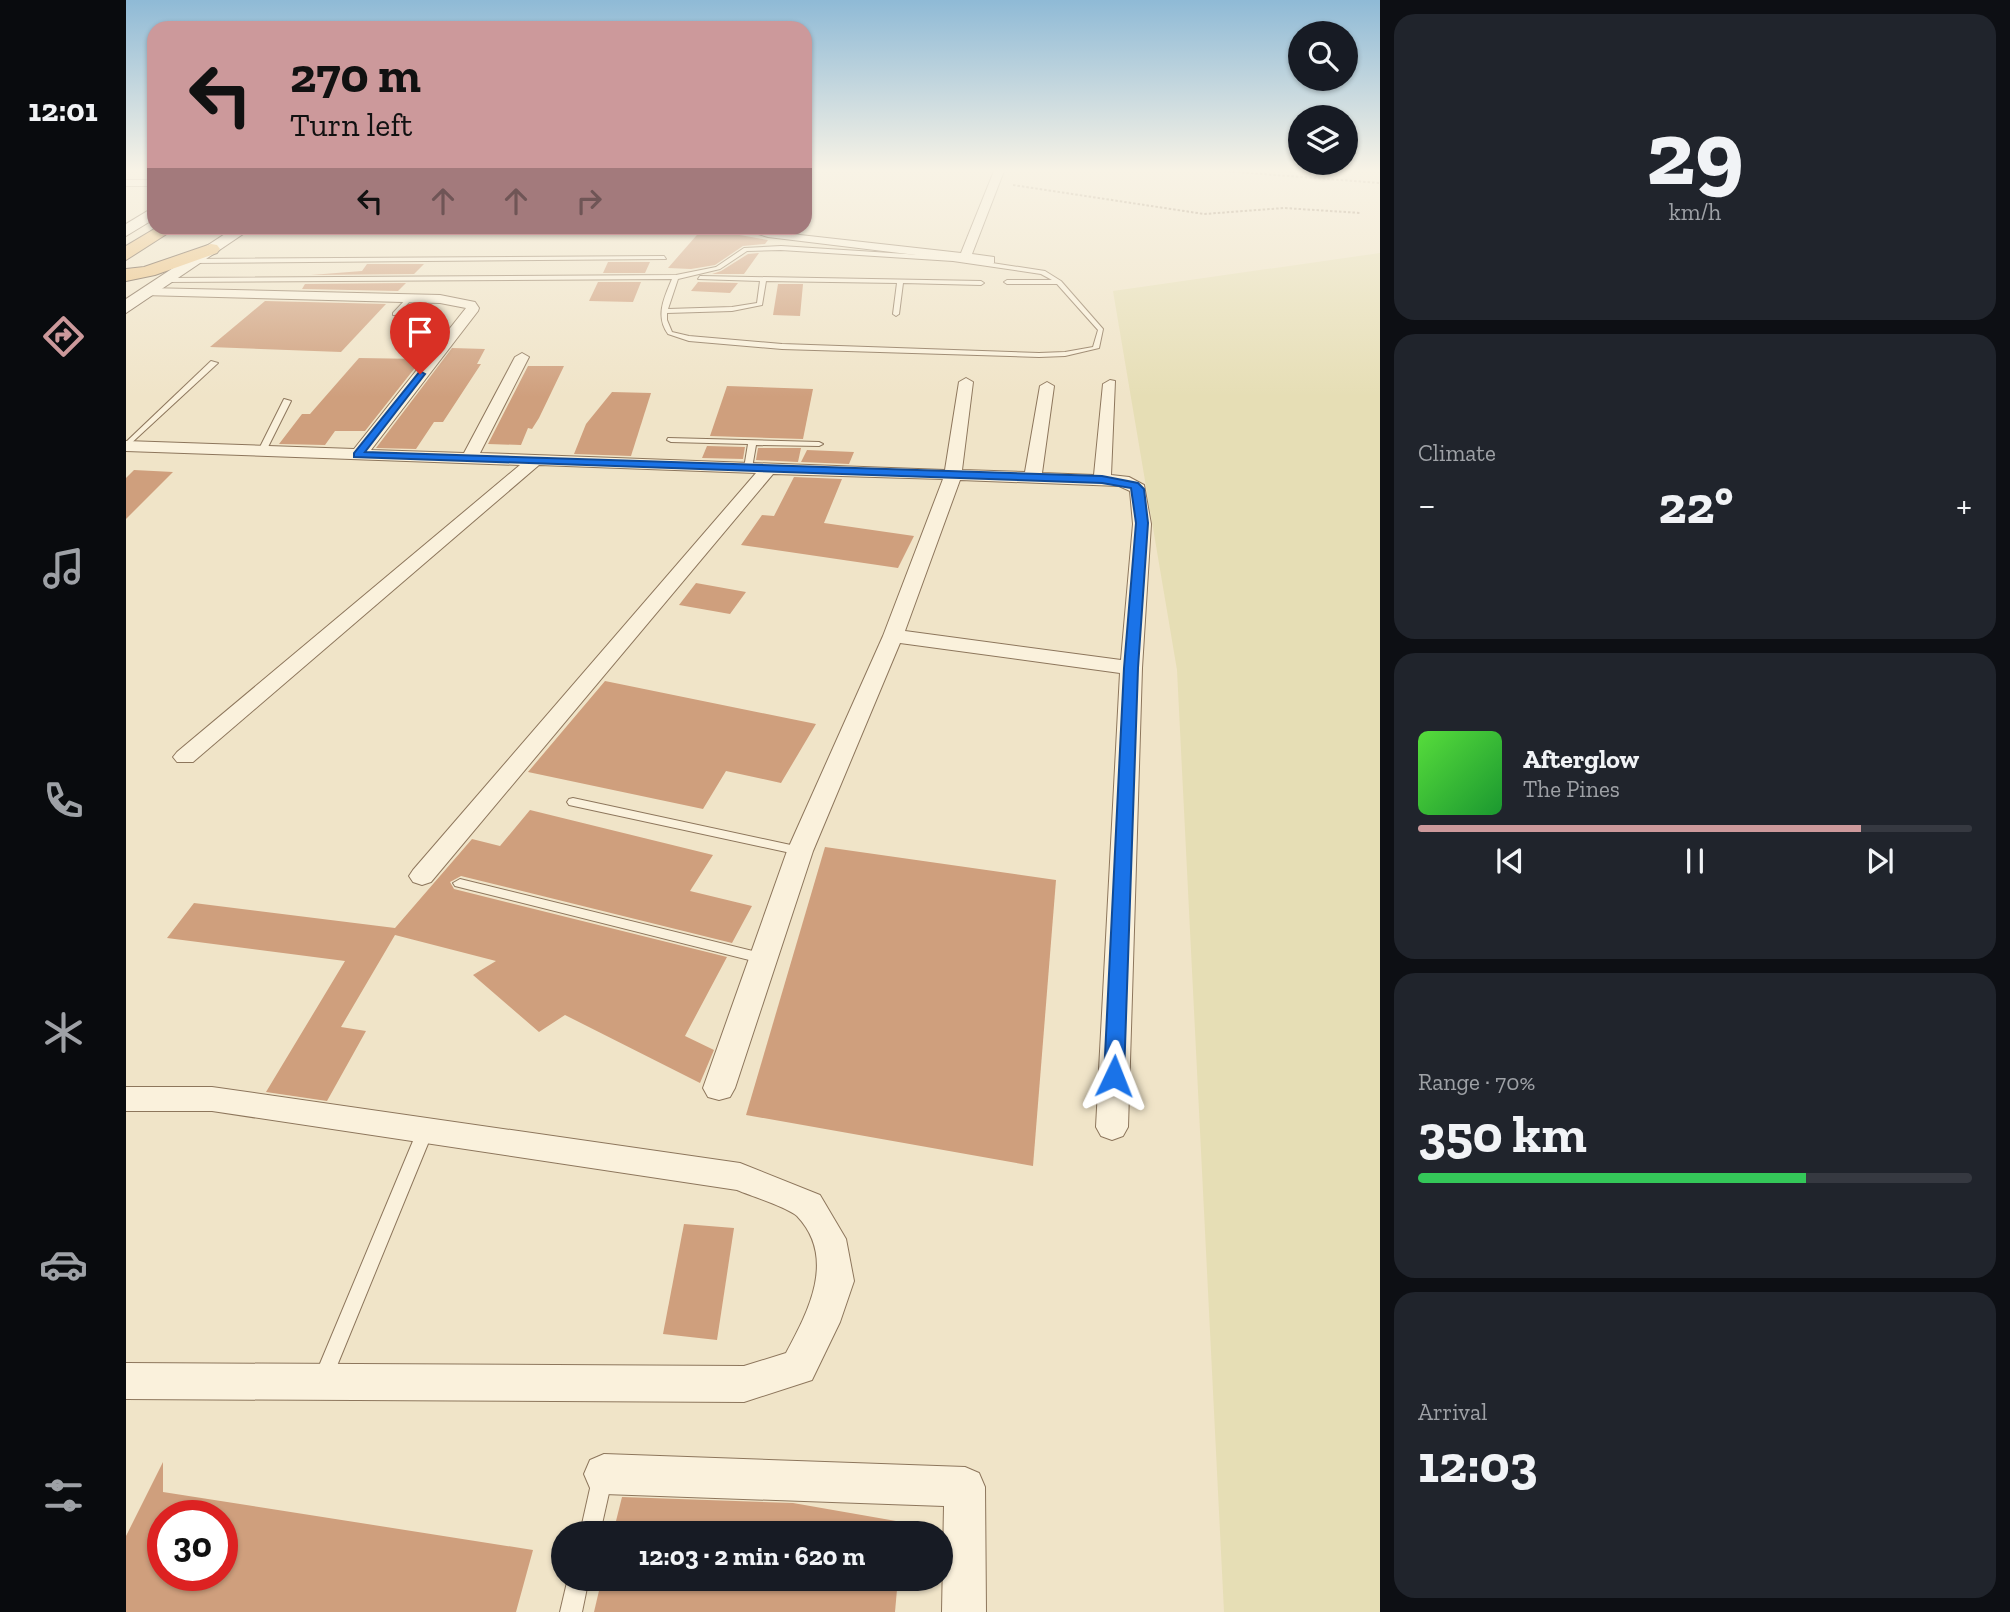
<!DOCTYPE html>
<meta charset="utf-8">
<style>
body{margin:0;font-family:"Zilla Slab",serif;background:#20242c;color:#f1f3f6;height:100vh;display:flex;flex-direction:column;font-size:26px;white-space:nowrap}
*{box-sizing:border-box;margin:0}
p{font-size:23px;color:#9ea1a6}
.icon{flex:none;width:38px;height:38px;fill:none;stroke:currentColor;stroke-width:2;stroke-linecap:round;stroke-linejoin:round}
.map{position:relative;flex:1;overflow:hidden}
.details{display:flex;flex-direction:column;gap:14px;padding:14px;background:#0d0f14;width:630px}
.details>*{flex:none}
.top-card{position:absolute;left:21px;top:21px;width:665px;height:214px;border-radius:21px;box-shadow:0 2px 5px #0004;background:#cc999b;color:#111;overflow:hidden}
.controls{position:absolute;left:1162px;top:21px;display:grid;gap:14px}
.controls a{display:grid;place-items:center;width:70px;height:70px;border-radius:50%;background:#171b24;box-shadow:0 2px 5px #0004;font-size:35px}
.speed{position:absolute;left:21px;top:1500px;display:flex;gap:14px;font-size:35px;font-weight:700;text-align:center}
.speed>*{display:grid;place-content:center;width:91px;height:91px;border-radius:50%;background:#171b24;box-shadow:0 2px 5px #0004;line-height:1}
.speed .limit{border:10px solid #d22;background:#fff;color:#111}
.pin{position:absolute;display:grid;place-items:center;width:60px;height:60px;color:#fff;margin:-72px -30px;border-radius:50% 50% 50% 0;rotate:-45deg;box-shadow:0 0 7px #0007}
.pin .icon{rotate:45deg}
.me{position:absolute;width:77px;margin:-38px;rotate:2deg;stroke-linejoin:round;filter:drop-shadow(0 0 5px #0008)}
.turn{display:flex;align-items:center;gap:24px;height:147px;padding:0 28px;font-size:32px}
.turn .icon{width:91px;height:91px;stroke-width:2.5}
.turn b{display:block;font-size:49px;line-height:60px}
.lanes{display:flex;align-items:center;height:66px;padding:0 28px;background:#0003;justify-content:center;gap:35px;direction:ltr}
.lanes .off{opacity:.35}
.big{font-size:52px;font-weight:700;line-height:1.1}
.details .widget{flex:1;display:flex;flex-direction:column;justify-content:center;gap:10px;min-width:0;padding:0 24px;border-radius:21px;background:#20242c}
.details .dial{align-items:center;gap:0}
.dial b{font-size:91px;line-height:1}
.song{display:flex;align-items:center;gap:21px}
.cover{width:84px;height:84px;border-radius:10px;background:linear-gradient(135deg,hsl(110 70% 55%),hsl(130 70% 35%))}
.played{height:7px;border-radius:4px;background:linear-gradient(90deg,#cc999b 80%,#363941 80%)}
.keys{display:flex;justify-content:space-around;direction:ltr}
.heat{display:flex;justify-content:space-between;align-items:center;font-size:38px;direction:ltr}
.charge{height:10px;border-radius:5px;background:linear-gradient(90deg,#34c759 70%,#363941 0)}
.trip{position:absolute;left:425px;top:1521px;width:402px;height:70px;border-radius:35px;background:#171b24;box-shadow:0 2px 5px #0004;font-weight:700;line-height:70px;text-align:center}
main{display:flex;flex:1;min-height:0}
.dock{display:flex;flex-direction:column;width:126px;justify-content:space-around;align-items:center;background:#090b0e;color:#9ea1a6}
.dock .icon{width:49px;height:49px}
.dock .on{color:#cc999b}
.dock b{font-size:32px;color:#f1f3f6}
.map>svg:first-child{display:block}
.farmland{fill:#e6deb5}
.building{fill:#cf9f7d;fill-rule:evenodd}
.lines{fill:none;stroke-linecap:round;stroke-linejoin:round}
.service-casing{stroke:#8d765c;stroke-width:2}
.minor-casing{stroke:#8d765c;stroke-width:2}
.secondary-casing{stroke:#6f573f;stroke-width:2}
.trunk-casing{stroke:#5b4430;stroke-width:2}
.path{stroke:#8d765c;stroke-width:2;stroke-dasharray:2.5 2;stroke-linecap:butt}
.service{fill:#faf1dc;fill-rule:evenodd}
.minor{fill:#faf1dc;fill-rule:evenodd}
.secondary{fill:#faf1dc;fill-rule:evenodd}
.trunk{fill:#eabe7c;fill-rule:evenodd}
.route{fill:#1a73e8;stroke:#114b97;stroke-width:2}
</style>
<main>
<nav class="dock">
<b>12:01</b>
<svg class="icon on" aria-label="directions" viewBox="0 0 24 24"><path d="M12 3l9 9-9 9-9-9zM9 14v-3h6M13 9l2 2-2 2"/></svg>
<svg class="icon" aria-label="music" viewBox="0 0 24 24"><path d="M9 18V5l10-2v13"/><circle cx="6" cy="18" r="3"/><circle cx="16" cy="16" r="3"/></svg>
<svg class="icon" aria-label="phone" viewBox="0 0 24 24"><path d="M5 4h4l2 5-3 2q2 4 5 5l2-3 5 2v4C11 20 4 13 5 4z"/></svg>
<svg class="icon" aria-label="climate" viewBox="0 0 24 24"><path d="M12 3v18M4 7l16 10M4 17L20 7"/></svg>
<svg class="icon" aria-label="car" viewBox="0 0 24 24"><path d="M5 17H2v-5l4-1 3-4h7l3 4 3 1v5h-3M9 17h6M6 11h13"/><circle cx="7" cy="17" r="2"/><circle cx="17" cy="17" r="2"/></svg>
<svg class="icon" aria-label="filters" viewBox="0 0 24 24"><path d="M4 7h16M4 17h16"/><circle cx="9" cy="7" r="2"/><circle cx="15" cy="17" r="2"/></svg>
</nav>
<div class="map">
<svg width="1254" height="1612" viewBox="0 0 1254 1612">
<rect width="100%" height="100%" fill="#f0e4c8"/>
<polygon class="farmland" points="1254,253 1254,1612 1098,1612 1051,670 987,291"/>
<g class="building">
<polygon points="577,228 611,230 608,234 642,240 639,244 617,246 589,265 565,269 542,268"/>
<polygon points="633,253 618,274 586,274 595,271 622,254"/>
<polygon points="482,262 524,262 519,273 477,273"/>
<polygon points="241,264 298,264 288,274 185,275 236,271"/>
<polygon points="472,282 515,282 507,302 463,301"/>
<polygon points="572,282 612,283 604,293 565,291"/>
<polygon points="280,283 272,291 176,289 179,284"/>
<polygon points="652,284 677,284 674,316 647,315"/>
<polygon points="139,301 260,304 215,352 84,347"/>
<polygon points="326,348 359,349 351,364 355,364 317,422 308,422 290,449 250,448"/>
<polygon points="233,358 296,359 239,431 209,431 199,445 153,444 176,414 184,414"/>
<polygon points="402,366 438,366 413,418 406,429 402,428 395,445 362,444"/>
<polygon points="601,386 687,389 677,439 584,436"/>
<polygon points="486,392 525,393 505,456 448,454 460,424"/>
<polygon points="581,446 619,447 617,459 576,458"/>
<polygon points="632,448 675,448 672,462 630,460"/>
<polygon points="681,450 728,452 723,464 675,462"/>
<polygon points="8,470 47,472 0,519 0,478"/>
<polygon points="668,477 716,479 698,523 788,536 772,568 615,545 636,515 648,516"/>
<polygon points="570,583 620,592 604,614 553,605"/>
<polygon points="479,681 690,724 655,783 600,771 577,809 402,772"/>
<polygon points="404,810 587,855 564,891 626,906 606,943 335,876 324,882 328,889 601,957 559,1036 588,1050 574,1083 439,1015 413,1032 347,975 370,961 269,935 215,1027 240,1031 201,1101 140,1092 219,961 41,938 68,903 269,928 346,839 374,846"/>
<polygon points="699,847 930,880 907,1166 620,1115"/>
<polygon points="558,1224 608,1228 591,1340 537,1334"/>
<path d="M37,1462V1492L407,1550L390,1612H0V1536ZM37,1516H96V1575H37Z"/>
<polygon points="496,1497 667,1503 770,1521 769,1533 487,1533"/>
<polygon points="476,1578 772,1578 769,1612 468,1612"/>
</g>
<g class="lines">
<defs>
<g id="service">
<path d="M655,246L827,257L919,271L935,281L977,329L973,348L939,356L913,357L656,349L563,341L542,334C529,316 538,298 546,279L42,282L39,280L42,278L550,275L590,267L618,248ZM655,250L827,261L915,274L926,280H881L878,282L881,284H931L972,330L967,347L939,352L913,353L656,344L563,336L546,332L541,320V313L606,311L636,305L640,281L771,283L767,314L770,316L773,314L777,283L855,285L858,283L855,281L574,276L572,279L634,281L631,303L606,307L542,309L552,279L594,269L621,251Z"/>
<polygon points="538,256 540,259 68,263 65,261 68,259"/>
<polygon points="281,298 286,299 271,315 267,315 267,313"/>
<polygon points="85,361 92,363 0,448 0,442"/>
<polygon points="158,399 165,401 140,451 133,453 132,451"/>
<polygon points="542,438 693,442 697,444 693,446 630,445 626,468 622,470 618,468 622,444 545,442 541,440"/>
<polygon points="447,798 674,847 680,851 674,855 443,805 441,802 443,799"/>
<polygon points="334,879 639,954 644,956 646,959 644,962 639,964 329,886 327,883"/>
<polygon points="300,1123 306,1124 308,1129 206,1378 204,1384 197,1387 190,1384 188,1378 292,1129 294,1124"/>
<polygon points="477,1465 484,1468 487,1475 474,1533 454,1533 467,1475 470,1468"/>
<polygon points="442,1578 463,1578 456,1612 434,1612"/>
</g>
<g id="minor">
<polygon points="868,171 878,171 846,254 868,257 868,263 864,264 642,237 612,228 835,253"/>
<rect x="0" y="180" width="28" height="6"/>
<path d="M21,288L314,295L349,302L353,308L352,311L245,450L338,453L389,357L396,353L403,357L354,453L819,470L833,382L840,378L847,382L836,470L899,472L914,386L921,382L928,386L916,473L968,475L977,384L984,380L989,381L985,475L1003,477L1018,485L1025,524L1016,668L1002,1127L997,1136L986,1140L975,1136L970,1127L994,673L774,643L687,851L609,1088L604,1097L593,1100L582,1097L577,1088L661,851L757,636L817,479L647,474L305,882L296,885L287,882L283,876L287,870L630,473L413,465L67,762H51L47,757L51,752L394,465L0,451V441L228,449L340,308L314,303L17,295V289ZM834,480L993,486L1004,491L1007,524L995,660L779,631Z"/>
<path d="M0,1087H86L614,1163L694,1195L720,1239L728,1281L714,1322L686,1380L618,1402L0,1399V1363L618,1366L660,1353C682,1312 711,1258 671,1216C661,1207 625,1196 611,1190L86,1111H0Z"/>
<polygon points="478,1454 839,1467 853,1473 859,1487 860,1612 816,1612 818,1506 478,1494 464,1488 458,1474 464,1460"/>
</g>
<g id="secondary">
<polygon points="28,207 28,219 0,236 0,224"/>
<polygon points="108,228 126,228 0,313 0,299"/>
</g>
<g id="trunk">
<polygon points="30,228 50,228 0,260 0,246"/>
<polygon points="85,244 91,245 94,249 91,253 29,275 0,281 0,269 18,267"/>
</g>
</defs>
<use href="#service" class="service-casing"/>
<use href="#minor" class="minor-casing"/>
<use href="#secondary" class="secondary-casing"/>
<use href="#trunk" class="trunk-casing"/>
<g class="path">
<polyline points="1098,171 1254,183"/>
<polyline points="887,185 1078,214 1158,208 1235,213"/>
</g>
<use href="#service" class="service"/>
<use href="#minor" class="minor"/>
<use href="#secondary" class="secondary"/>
<use href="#trunk" class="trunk"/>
</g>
<linearGradient id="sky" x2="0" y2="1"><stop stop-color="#8fbad6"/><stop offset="0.43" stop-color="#f8f3e6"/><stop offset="1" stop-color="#f8f3e6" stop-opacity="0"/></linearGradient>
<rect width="1254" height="397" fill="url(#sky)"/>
<polygon class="route" points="294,371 299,374 239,452 976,476 1012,483 1018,489 1022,523 1012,668 998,1076 995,1081 981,1081 978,1076 998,668 1010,523 1005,488 976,483 228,457 228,453"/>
</svg>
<div class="controls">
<a><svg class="icon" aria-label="search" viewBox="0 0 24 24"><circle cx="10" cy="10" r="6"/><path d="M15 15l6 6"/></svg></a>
<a><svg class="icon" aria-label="layers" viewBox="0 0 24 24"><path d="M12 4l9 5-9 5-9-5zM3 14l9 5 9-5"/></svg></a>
</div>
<div class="speed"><div class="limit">30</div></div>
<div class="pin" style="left:294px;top:374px;background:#d93025"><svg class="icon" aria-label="arrive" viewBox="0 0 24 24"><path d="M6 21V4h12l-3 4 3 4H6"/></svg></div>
<svg class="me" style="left:988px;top:1076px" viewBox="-20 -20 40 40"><path d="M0-17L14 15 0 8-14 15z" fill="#1a73e8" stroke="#fff" stroke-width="4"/></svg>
<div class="trip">12:03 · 2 min · 620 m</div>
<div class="top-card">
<div class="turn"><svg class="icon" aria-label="left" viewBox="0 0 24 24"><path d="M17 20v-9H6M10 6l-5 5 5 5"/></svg><div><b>270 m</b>Turn left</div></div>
<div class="lanes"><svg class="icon" aria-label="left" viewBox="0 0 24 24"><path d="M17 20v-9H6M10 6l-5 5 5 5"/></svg><svg class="icon off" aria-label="ahead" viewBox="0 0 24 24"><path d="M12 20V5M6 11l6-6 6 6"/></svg><svg class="icon off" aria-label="ahead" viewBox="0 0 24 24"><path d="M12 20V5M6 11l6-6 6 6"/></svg><svg class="icon off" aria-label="right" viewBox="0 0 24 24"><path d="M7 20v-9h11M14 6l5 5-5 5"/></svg></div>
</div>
</div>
<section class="details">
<div class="widget dial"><b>29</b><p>km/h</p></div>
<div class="widget"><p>Climate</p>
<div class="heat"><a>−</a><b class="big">22°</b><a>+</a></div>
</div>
<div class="widget">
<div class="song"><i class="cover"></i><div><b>Afterglow</b><p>The Pines</p></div></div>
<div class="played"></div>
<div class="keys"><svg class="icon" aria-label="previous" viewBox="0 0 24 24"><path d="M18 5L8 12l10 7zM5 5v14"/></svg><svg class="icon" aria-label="pause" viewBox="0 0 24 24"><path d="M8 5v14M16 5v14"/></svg><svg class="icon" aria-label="next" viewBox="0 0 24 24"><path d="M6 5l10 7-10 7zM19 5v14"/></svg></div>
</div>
<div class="widget"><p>Range · 70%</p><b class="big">350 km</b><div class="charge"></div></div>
<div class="widget"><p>Arrival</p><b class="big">12:03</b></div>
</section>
</main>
